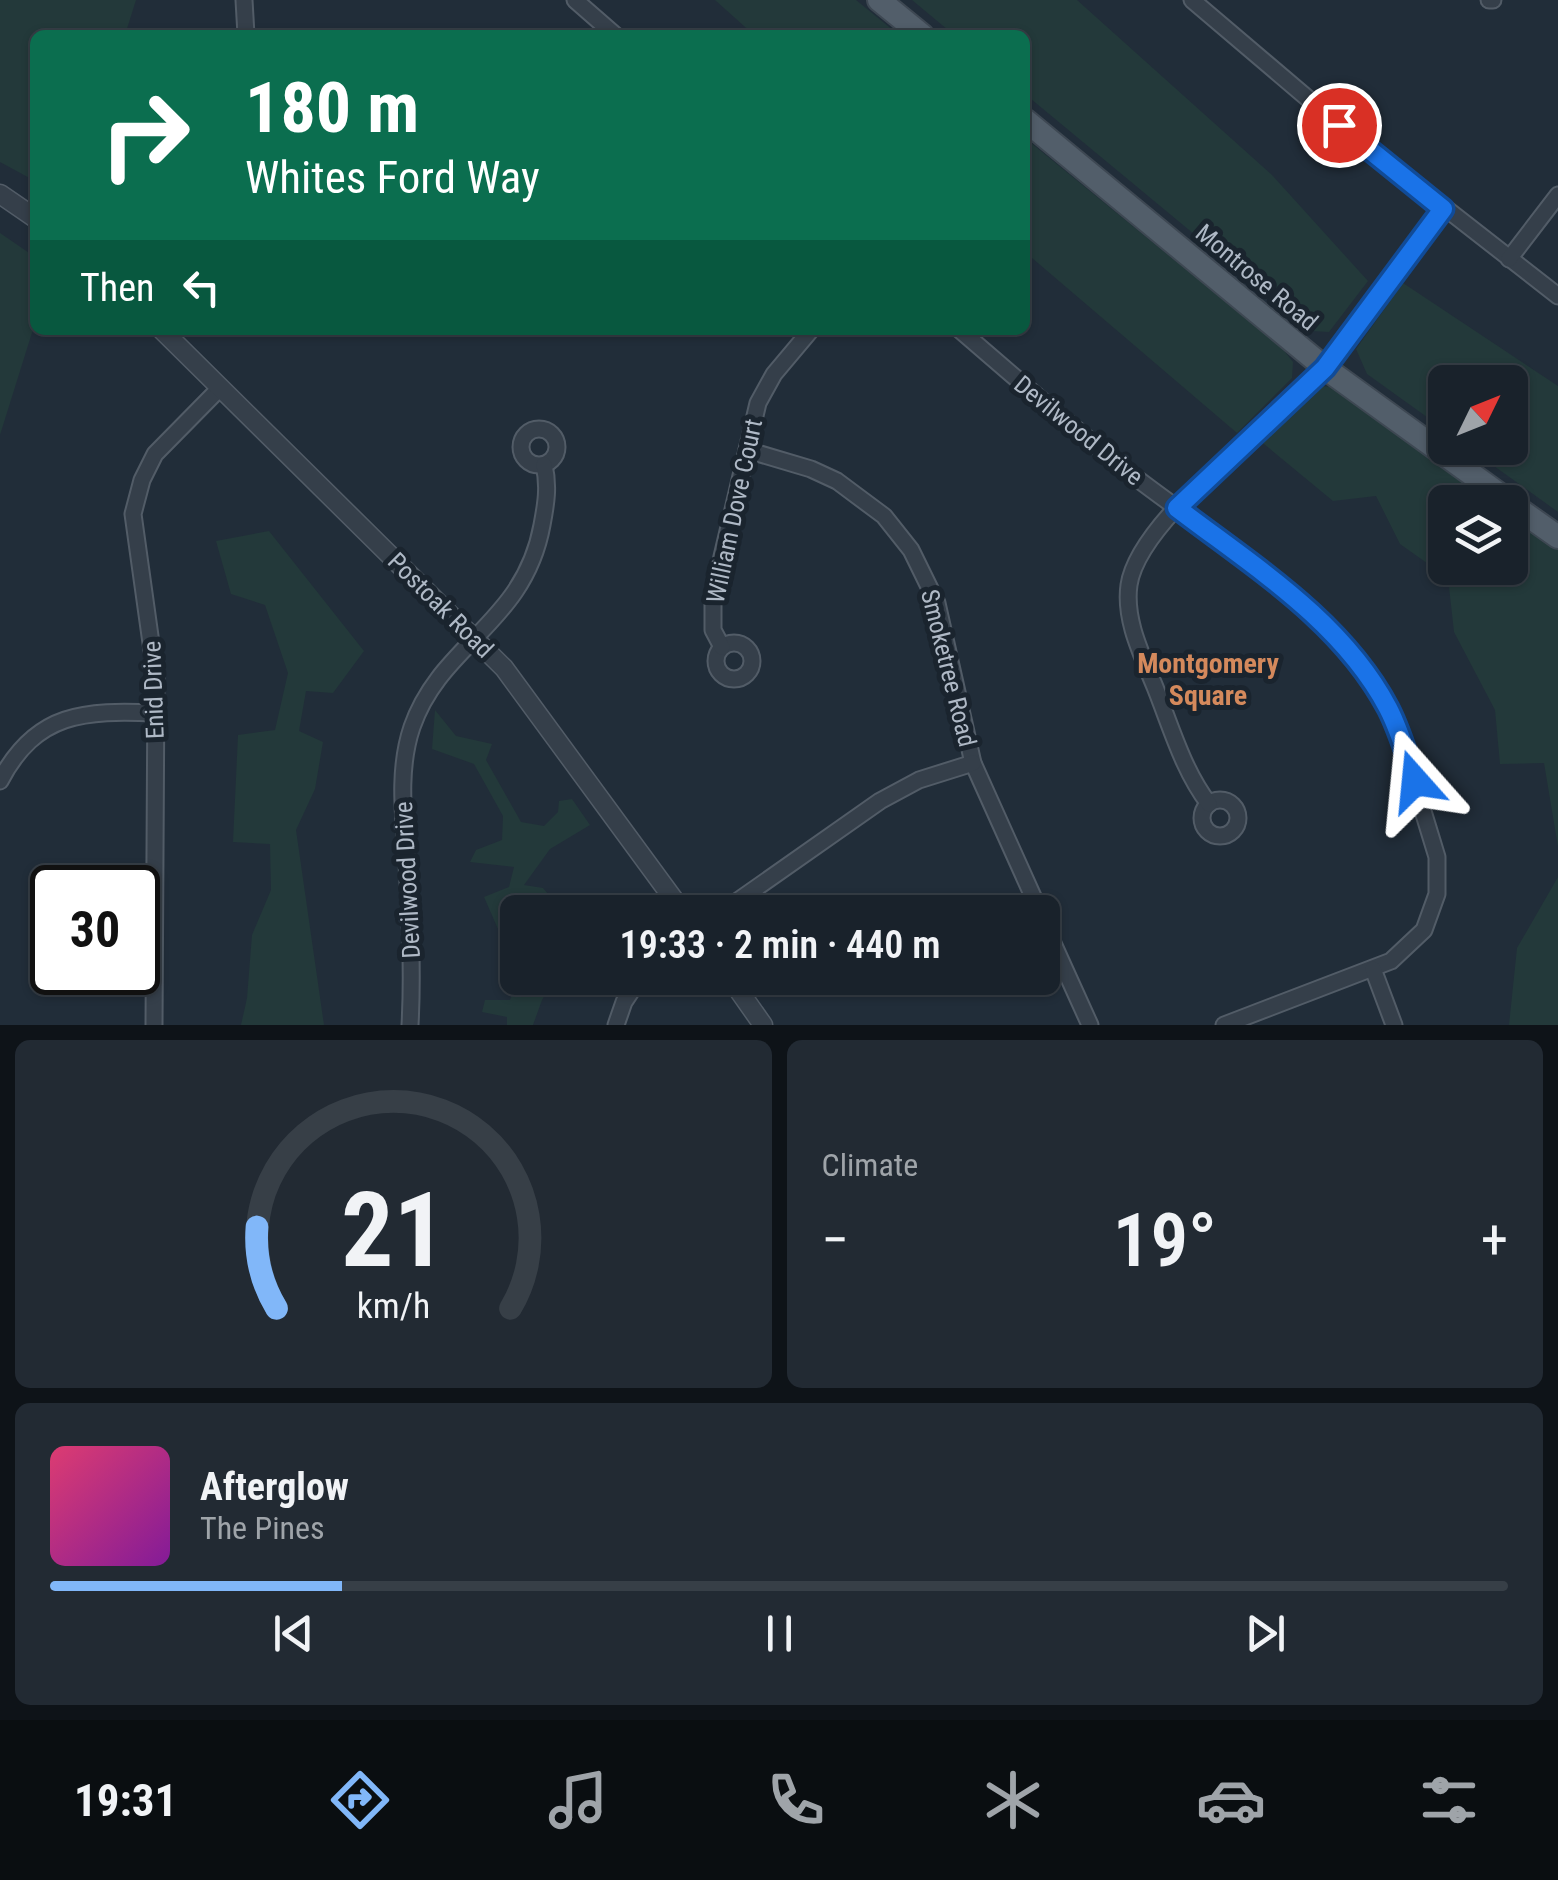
<!DOCTYPE html>
<meta charset="utf-8">
<style>
body{margin:0;font-family:"Roboto Condensed",sans-serif;background:#222a33;color:#f1f3f6;height:100vh;display:flex;flex-direction:column;font-size:38px;white-space:nowrap}
*{box-sizing:border-box;margin:0}
p{font-size:32px;color:#9fa4a9}
.icon{flex:none;width:55px;height:55px;fill:none;stroke:currentColor;stroke-width:2;stroke-linecap:round;stroke-linejoin:round}
.map{position:relative;height:1025px;overflow:hidden}
.panel{display:flex;flex-direction:column;gap:15px;padding:15px;background:#0e1318;flex:1}
.panel>*{flex:none}
.guide{position:absolute;left:30px;top:30px;width:1000px;height:305px;border-radius:15px;box-shadow:0 2px 8px #0004,0 0 0 2px #373f47;background:#0b6e4f;color:#fff;overflow:hidden}
.needle{width:65px;rotate:47deg}
.tools{position:absolute;left:1428px;top:365px;display:grid;gap:20px}
.tools a{display:grid;place-items:center;width:100px;height:100px;border-radius:15px;background:#19222b;box-shadow:0 2px 8px #0004,0 0 0 2px #373f47;font-size:50px}
.speed{position:absolute;left:30px;top:865px;display:flex;gap:20px;font-size:50px;font-weight:700;text-align:center}
.speed>*{display:grid;place-content:center;width:130px;height:130px;border-radius:50%;background:#19222b;box-shadow:0 2px 8px #0004,0 0 0 2px #373f47;line-height:1}
.speed .limit{border:5px solid #111;border-radius:15px;background:#fff;color:#111}
.pin{position:absolute;display:grid;place-items:center;width:85px;height:85px;color:#fff;margin:-42px;border:5px solid #fff;border-radius:50%;box-shadow:0 2px 10px #0007}
.me{position:absolute;width:110px;margin:-55px;rotate:342deg;stroke-linejoin:round;filter:drop-shadow(0 0 8px #0008)}
.turn{display:flex;align-items:center;gap:35px;height:210px;padding:0 50px;font-size:45px}
.turn .icon{width:130px;height:130px;stroke-width:2.5}
.turn b{display:block;font-size:70px;line-height:85px}
.then{display:flex;align-items:center;height:95px;padding:0 50px;background:#0003;gap:20px;font-size:38px}
.big{font-size:75px;font-weight:600;line-height:1.1}
.panel .widget{flex:1;display:flex;flex-direction:column;justify-content:center;gap:15px;min-width:0;padding:0 35px;border-radius:15px;background:#222a33}
.panel .dial{align-items:center;gap:0}
.dial svg{height:260px;overflow:visible;fill:none;stroke:#373f47;stroke-width:7;stroke-linecap:round;text-anchor:middle}
.dial text{fill:#f1f3f6;stroke:none}
.song{display:flex;align-items:center;gap:30px}
.cover{width:120px;height:120px;border-radius:15px;background:linear-gradient(135deg,hsl(340 70% 55%),hsl(290 70% 35%))}
.played{height:10px;border-radius:5px;background:linear-gradient(90deg,#81b7f9 20%,#373f47 20%)}
.keys{display:flex;justify-content:space-around;direction:ltr}
.heat{display:flex;justify-content:space-between;align-items:center;font-size:55px;direction:ltr}
.panel .tiles{flex:1;display:grid;gap:15px;grid-template-columns:1fr 1fr}
.widget:last-child{grid-column:span 2}
.trip{position:absolute;left:500px;top:895px;width:560px;height:100px;border-radius:15px;background:#19222b;box-shadow:0 2px 8px #0004,0 0 0 2px #373f47;font-weight:600;line-height:100px;text-align:center}
.dock{display:flex;height:160px;justify-content:space-around;align-items:center;background:#0a0e11;color:#9fa4a9}
.dock .icon{width:70px;height:70px}
.dock .on{color:#81b7f9}
.dock b{font-size:45px;color:#f1f3f6}
.map>svg:first-child{display:block}
.green{fill:#23393a}
.lines{fill:none;stroke-linecap:round;stroke-linejoin:round}
.minor-casing{stroke:#525c67;stroke-width:19}
.tertiary-casing{stroke:#525c67;stroke-width:21}
.primary-casing{stroke:#3e4853;stroke-width:26}
.minor{stroke:#353f4a;stroke-width:15}
.tertiary{stroke:#353f4a;stroke-width:18}
.primary{stroke:#525e6a;stroke-width:22}
.route-casing{stroke:#114b97;stroke-width:25}
.route{stroke:#1a73e8;stroke-width:18}
.labels{text-anchor:middle;stroke-width:10;stroke-linejoin:round;paint-order:stroke}
.street-label{font-size:25px;fill:#afb9c6;stroke:#1a242e}
.neighbourhood-label{font-size:28px;font-weight:bold;fill:#d4895c;stroke:#1a242e}
</style>
<div class="map">
<svg width="1558" height="1025" viewBox="0 0 1558 1025">
<rect width="100%" height="100%" fill="#212d39"/>
<g class="green">
<polygon points="0,0 136,0 125,35 35,35 35,181 0,162"/>
<polygon points="715,0 856,0 899,35 754,35"/>
<polygon points="912,0 1077,0 1272,175 1368,281 1329,332 1311,331 1025,94 1025,35 954,35"/>
<polygon points="1025,138 1282,348 1293,362 1292,378 1237,433 1025,252"/>
<polygon points="0,233 35,257 35,323 0,435"/>
<polygon points="1403,283 1558,386 1558,512 1469,448 1510,448 1510,382 1445,382 1445,430 1367,374 1356,349"/>
<polygon points="1316,386 1336,387 1494,502 1445,502 1445,568 1510,568 1510,514 1558,550 1558,847 1544,763 1500,764 1495,710 1454,632 1448,578 1400,544 1376,496 1333,501 1258,439"/>
<polygon points="269,531 364,651 333,693 306,691 299,731 323,742 315,789 296,830 324,1025 241,1025 247,998 252,935 271,890 270,844 233,842 238,735 275,730 288,673 265,605 231,594 216,541"/>
<polygon points="435,710 456,736 492,744 486,760 521,822 544,826 558,812 559,801 572,799 590,825 550,849 524,885 543,888 555,902 580,897 584,912 518,912 517,923 498,929 484,897 509,887 514,867 470,862 476,850 502,840 503,816 474,764 432,749"/>
<polygon points="1558,877 1558,1025 1509,1025 1517,948"/>
<polygon points="518,978 555,978 542,1000 533,1025 507,1025 507,1017 482,1012 485,1000 510,1000"/>
</g>
<g class="lines">
<defs>
<g id="minor">
<polyline points="244,0 246,35"/>
<polyline points="575,0 615,35"/>
<polyline points="1192,0 1339,125 1558,296"/>
<polyline points="1489,0 1493,0"/>
<polyline points="1509,259 1558,195"/>
<path d="M960,330C1017,379 1075,430 1135,477C1229,549 1344,615 1397,726L1437,857V894L1424,930L1391,961L1224,1025"/>
<circle cx="539" cy="447" r="18"/>
<polyline points="747,450 811,469 837,481 884,516 911,550 937,603 973,763 1040,912"/>
<circle cx="734" cy="661" r="18"/>
<polyline points="722,647 713,630 713,595 758,403 774,374 811,330"/>
<path d="M0,781C36,712 85,710 156,713"/>
<circle cx="1220" cy="818" r="18"/>
<path d="M1209,804C1183,770 1171,727 1155,687C1142,655 1124,620 1129,585C1139,517 1277,422 1325,368C1368,319 1404,261 1443,209"/>
<polyline points="722,912 880,801 919,780 973,763"/>
<polyline points="1042,919 1090,1025"/>
<polyline points="1373,969 1394,1025"/>
<polyline points="154,1025 156,679 133,514 142,480 155,454 220,388"/>
<path d="M410,1025C413,971 410,918 407,864C404,819 397,771 412,727C441,643 524,624 542,525C546,504 549,486 544,465"/>
<polyline points="616,1025 624,1002 640,978"/>
</g>
<g id="tertiary">
<polyline points="0,194 35,218"/>
<polyline points="162,330 504,668 683,912"/>
<polyline points="730,978 763,1025"/>
</g>
<g id="primary">
<polyline points="879,0 922,35"/>
<polyline points="1025,120 1325,368 1510,502"/>
<polyline points="1510,503 1558,537"/>
</g>
</defs>
<use href="#minor" class="minor-casing"/>
<use href="#tertiary" class="tertiary-casing"/>
<use href="#primary" class="primary-casing"/>
<use href="#minor" class="minor"/>
<use href="#tertiary" class="tertiary"/>
<use href="#primary" class="primary"/>
</g>
<g class="lines">
<defs>
<path id="route" d="M1339,125L1443,209L1325,368L1177,508C1253,566 1342,621 1388,708C1400,731 1407,756 1415,781"/>
</defs>
<use href="#route" class="route-casing"/>
<use href="#route" class="route"/>
</g>
<g class="labels">
<g class="street-label">
<text transform="translate(1257 277) rotate(40)" y="9">Montrose Road</text>
<text transform="translate(1079 430) rotate(39)" y="9">Devilwood Drive</text>
<text transform="translate(734 511) rotate(-78)" y="9">William Dove Court</text>
<text transform="translate(441 605) rotate(45)" y="9">Postoak Road</text>
<text transform="translate(949 668) rotate(76)" y="9">Smoketree Road</text>
<text transform="translate(153 690) rotate(-92)" y="9">Enid Drive</text>
<text transform="translate(407 880) rotate(-93)" y="9">Devilwood Drive</text>
</g>
<g class="neighbourhood-label">
<text x="1208" y="673">Montgomery<tspan x="1208" dy="32">Square</tspan></text>
</g>
</g>
</svg>
<div class="tools">
<a><svg class="needle" viewBox="-14 -14 28 28"><path d="M0-13l5 13h-10z" fill="#e53935"/><path d="M0 13l5-13h-10z" fill="#9fa4a9"/></svg></a>
<a><svg class="icon" aria-label="layers" viewBox="0 0 24 24"><path d="M12 4l9 5-9 5-9-5zM3 14l9 5 9-5"/></svg></a>
</div>
<div class="speed"><div class="limit">30</div></div>
<div class="pin" style="left:1339px;top:125px;background:#d93025"><svg class="icon" aria-label="arrive" viewBox="0 0 24 24"><path d="M6 21V4h12l-3 4 3 4H6"/></svg></div>
<svg class="me" style="left:1415px;top:781px" viewBox="-20 -20 40 40"><path d="M0-17L14 15 0 8-14 15z" fill="#1a73e8" stroke="#fff" stroke-width="4"/></svg>
<div class="trip">19:33 · 2 min · 440 m</div>
<div class="guide">
<div class="turn"><svg class="icon" aria-label="right" viewBox="0 0 24 24"><path d="M7 20v-9h11M14 6l5 5-5 5"/></svg><div><b>180 m</b>Whites Ford Way</div></div>
<div class="then">Then<svg class="icon" aria-label="left" viewBox="0 0 24 24"><path d="M17 20v-9H6M10 6l-5 5 5 5"/></svg></div>
</div>
</div>
<section class="panel">
<div class="tiles">
<div class="widget dial"><svg viewBox="0 0 100 80">
<path d="M14 69A42 42 0 1 1 86 69"/>
<path d="M14 69A42 42 0 0 1 8 44" stroke="#81b7f9"/>
<text x="50" y="56" font-size="32" font-weight="700">21</text>
<text x="50" y="72" font-size="11">km/h</text>
</svg></div>
<div class="widget"><p>Climate</p>
<div class="heat"><a>−</a><b class="big">19°</b><a>+</a></div>
</div>
<div class="widget">
<div class="song"><i class="cover"></i><div><b>Afterglow</b><p>The Pines</p></div></div>
<div class="played"></div>
<div class="keys"><svg class="icon" aria-label="previous" viewBox="0 0 24 24"><path d="M18 5L8 12l10 7zM5 5v14"/></svg><svg class="icon" aria-label="pause" viewBox="0 0 24 24"><path d="M8 5v14M16 5v14"/></svg><svg class="icon" aria-label="next" viewBox="0 0 24 24"><path d="M6 5l10 7-10 7zM19 5v14"/></svg></div>
</div>
</div>
</section>
<nav class="dock">
<b>19:31</b>
<svg class="icon on" aria-label="directions" viewBox="0 0 24 24"><path d="M12 3l9 9-9 9-9-9zM9 14v-3h6M13 9l2 2-2 2"/></svg>
<svg class="icon" aria-label="music" viewBox="0 0 24 24"><path d="M9 18V5l10-2v13"/><circle cx="6" cy="18" r="3"/><circle cx="16" cy="16" r="3"/></svg>
<svg class="icon" aria-label="phone" viewBox="0 0 24 24"><path d="M5 4h4l2 5-3 2q2 4 5 5l2-3 5 2v4C11 20 4 13 5 4z"/></svg>
<svg class="icon" aria-label="climate" viewBox="0 0 24 24"><path d="M12 3v18M4 7l16 10M4 17L20 7"/></svg>
<svg class="icon" aria-label="car" viewBox="0 0 24 24"><path d="M5 17H2v-5l4-1 3-4h7l3 4 3 1v5h-3M9 17h6M6 11h13"/><circle cx="7" cy="17" r="2"/><circle cx="17" cy="17" r="2"/></svg>
<svg class="icon" aria-label="filters" viewBox="0 0 24 24"><path d="M4 7h16M4 17h16"/><circle cx="9" cy="7" r="2"/><circle cx="15" cy="17" r="2"/></svg>
</nav>
